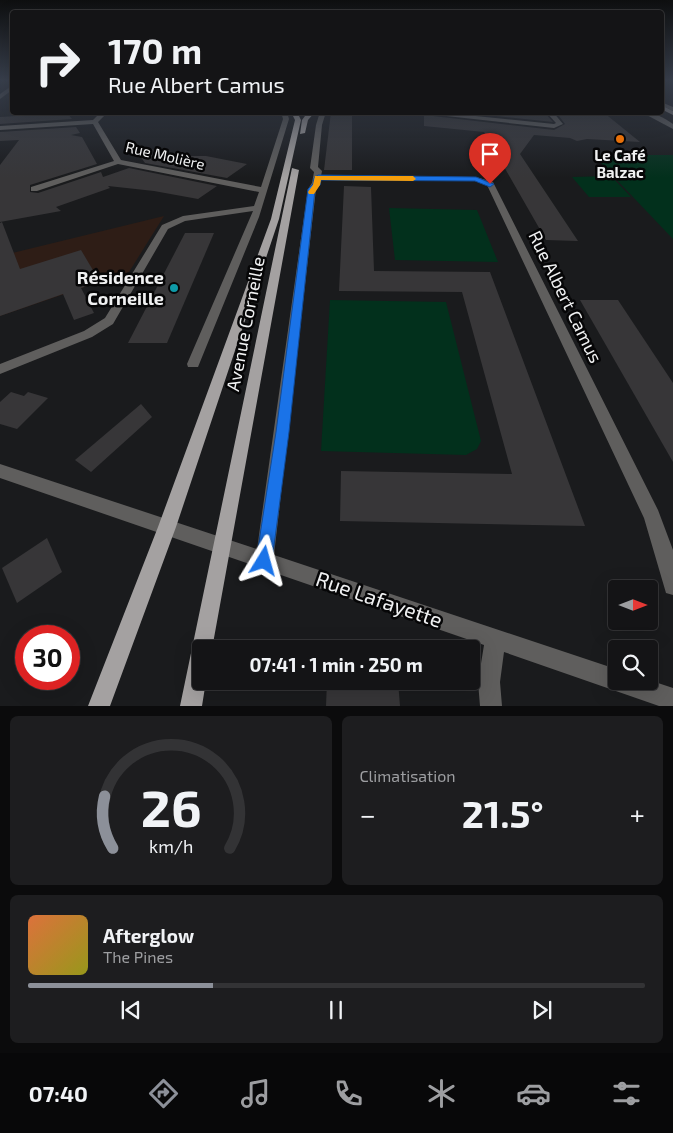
<!DOCTYPE html>
<html lang="fr">
<meta charset="utf-8">
<style>
body{margin:0;font-family:"Exo 2",sans-serif;background:#1d1d1f;color:#f1f3f6;height:100vh;display:flex;flex-direction:column;font-size:19px;white-space:nowrap}
*{box-sizing:border-box;margin:0}
p{font-size:16px;color:#9d9ea1}
.icon{flex:none;width:28px;height:28px;fill:none;stroke:currentColor;stroke-width:2;stroke-linecap:round;stroke-linejoin:round}
.map{position:relative;height:706px;overflow:hidden}
.details{display:flex;flex-direction:column;gap:10px;padding:10px;background:#0b0b0c;flex:1}
.details>*{flex:none}
.top-card{position:absolute;left:10px;top:10px;width:654px;height:105px;border-radius:5px;box-shadow:0 5px 20px #0002,0 0 0 1px #333335;background:#141416;color:#f1f3f6;overflow:hidden}
.needle{width:32px;rotate:90deg}
.controls{position:absolute;left:608px;top:580px;display:grid;gap:10px}
.controls a{display:grid;place-items:center;width:50px;height:50px;border-radius:5px;background:#141416;box-shadow:0 5px 20px #0002,0 0 0 1px #333335;font-size:25px}
.speed{position:absolute;left:15px;top:625px;display:flex;gap:10px;font-size:25px;font-weight:700;text-align:center}
.speed>*{display:grid;place-content:center;width:65px;height:65px;border-radius:50%;background:#141416;box-shadow:0 5px 20px #0002,0 0 0 1px #333335;line-height:1}
.speed .limit{border:8px solid #d22;background:#fff;color:#111}
.pin{position:absolute;display:grid;place-items:center;width:42px;height:42px;color:#fff;margin:-51px -21px;border-radius:50% 50% 50% 0;rotate:-45deg;box-shadow:0 0 5px #0007}
.pin .icon{rotate:45deg}
.me{position:absolute;width:55px;margin:-28px;rotate:8deg;stroke-linejoin:round;filter:drop-shadow(0 0 4px #0008)}
.turn{display:flex;align-items:center;gap:18px;height:105px;padding:0 15px;font-size:22px}
.turn .icon{width:65px;height:65px;stroke-width:2.5}
.turn b{display:block;font-size:35px;line-height:42px}
.big{font-size:38px;font-weight:700;line-height:1.1}
.details .widget{flex:1;display:flex;flex-direction:column;justify-content:center;gap:8px;min-width:0;padding:0 18px;border-radius:8px;background:#1d1d1f}
.details .dial{align-items:center;gap:0}
.dial svg{height:130px;overflow:visible;fill:none;stroke:#333335;stroke-width:7;stroke-linecap:round;text-anchor:middle}
.dial text{fill:#f1f3f6;stroke:none}
.song{display:flex;align-items:center;gap:15px}
.cover{width:60px;height:60px;border-radius:8px;background:linear-gradient(135deg,hsl(20 70% 55%),hsl(60 70% 35%))}
.played{height:5px;border-radius:2px;background:linear-gradient(90deg,#8c9099 30%,#333335 30%)}
.keys{display:flex;justify-content:space-around;direction:ltr}
.heat{display:flex;justify-content:space-between;align-items:center;font-size:28px;direction:ltr}
.details .tiles{flex:1;display:grid;gap:10px;grid-template-columns:1fr 1fr}
.widget:last-child{grid-column:span 2}
.trip{position:absolute;left:192px;top:640px;width:288px;height:50px;border-radius:5px;background:#141416;box-shadow:0 5px 20px #0002,0 0 0 1px #333335;font-weight:700;line-height:50px;text-align:center}
.tabs{display:flex;height:80px;justify-content:space-around;align-items:center;background:#080809;color:#9d9ea1}
.tabs .icon{width:35px;height:35px}
.tabs .active{color:#8c9099}
.tabs b{font-size:22px;color:#f1f3f6}
.map>svg:first-child{display:block}
.commercial{fill:#2e1d16}
.green{fill:#02301c}
.building{fill:#373638}
.lines{fill:none;stroke-linecap:round;stroke-linejoin:round}
.lane{fill:#5f5e5d;fill-rule:evenodd}
.street{fill:#5f5e5d;fill-rule:evenodd}
.secondary{fill:#868484;fill-rule:evenodd}
.primary{fill:#a4a1a1;fill-rule:evenodd}
.route{fill:#1a73e8;stroke:#114b97}
.slow{fill:#f59e0b}
.food-dot{fill:#e8710a;stroke:#060607;stroke-width:2}
.culture-dot{fill:#0f9aa8;stroke:#060607;stroke-width:2}
.labels{text-anchor:middle;stroke-width:5;stroke-linejoin:round;paint-order:stroke}
.far-street-label{font-size:15px;fill:#f0f1f2;stroke:#060607}
.far-poi-label{font-size:15px;font-weight:bold;fill:#f0f1f2;stroke:#060607}
.poi-label{font-size:18px;font-weight:bold;fill:#f0f1f2;stroke:#060607;text-anchor:end}
.street-label{font-size:18px;fill:#f0f1f2;stroke:#060607}
.near-street-label{font-size:21px;fill:#f0f1f2;stroke:#060607}
</style>
<div class="map">
<svg width="673" height="706" viewBox="0 0 673 706">
<rect width="100%" height="100%" fill="#1a1b1d"/>
<polygon class="commercial" points="164,216 129,272 0,316 0,256"/>
<g class="green">
<polygon points="593,155 673,155 673,239"/>
<polygon points="611,176 631,197 589,197 572,177"/>
<polygon points="389,208 477,210 498,262 395,260"/>
<polygon points="330,300 446,302 481,441 477,449 466,455 321,451"/>
</g>
<g class="building">
<polygon points="331,112 352,112 352,170 324,170"/>
<polygon points="459,112 544,112 553,122"/>
<polygon points="556,112 603,112 640,142 587,139 577,141 570,138 534,135 520,154 578,241 546,240 484,132 424,126 424,115 554,130 565,124"/>
<polygon points="67,113 72,119 0,124 0,117"/>
<polygon points="76,127 80,133 71,135 82,137 97,164 30,185 30,192 38,193 101,172 103,177 129,168 217,186 198,199 154,191 108,186 110,188 56,207 61,211 0,222 0,165 19,140 0,141 0,132"/>
<polygon points="133,146 190,156 206,156 247,164 227,178 145,163"/>
<polygon points="344,186 371,187 374,271 490,272 585,526 340,521 341,471 512,474 462,292 339,291"/>
<polygon points="2,222 20,269 81,250 100,282 81,288 94,313 74,320 63,294 0,316 0,223"/>
<polygon points="185,233 214,233 167,343 128,343"/>
<polygon points="580,300 618,300 673,383 673,462"/>
<polygon points="11,392 24,396 28,392 48,398 17,429 0,424 0,402"/>
<polygon points="141,404 152,417 91,472 75,460"/>
<polygon points="47,538 62,572 17,603 2,568"/>
<polygon points="327,681 398,681 400,706 326,706"/>
</g>
<g class="lines">
<polygon class="lane" points="661,102 673,107 673,111 661,105"/>
<g class="street">
<polygon points="10,87 12,87 12,90 0,99 0,94"/>
<polygon points="101,112 108,112 98,122 121,160 261,187 283,119 281,112 287,112 289,119 259,217 198,367 188,367 187,364 253,211 185,221 168,229 113,324 92,337 0,374 0,364 84,331 105,318 162,225 183,216 254,206 259,192 118,164 37,191 31,191 31,187 114,161 93,124 0,130 0,126 93,120"/>
<polygon points="320,112 326,112 322,125 318,167 322,171 321,176 476,177 493,182 658,510 673,550 673,595 666,593 644,518 487,185 475,181 321,180 316,189 274,555 616,669 616,681 649,680 673,688 673,706 659,706 504,652 500,682 502,706 480,706 478,682 484,645 0,478 0,464 257,549 308,189 312,183 314,172 310,168 316,125"/>
<polygon points="410,112 436,112 554,124 556,123 546,112 553,112 563,124 554,128"/>
<path d="M641,112C654,112 663,117 673,124V129Z"/>
</g>
<polygon class="secondary" points="661,105 673,111 673,115 661,109"/>
<g class="primary">
<polygon points="291,112 297,112 301,120 279,219 176,527 110,706 88,706 158,527 271,219 295,120"/>
<polygon points="308,112 315,112 308,120 305,133 300,134 302,120"/>
<polygon points="292,168 299,170 212,649 201,649 201,681 206,681 202,706 180,706"/>
</g>
</g>
<linearGradient id="sky" x2="0" y2="1"><stop stop-color="#0e0f10"/><stop offset="0.45" stop-color="#383f4c"/><stop offset="1" stop-color="#383f4c" stop-opacity="0"/></linearGradient>
<rect width="673" height="178" fill="url(#sky)"/>
<polygon class="route" points="318,175 476,177 494,184 490,187 475,181 321,180 320,185 315,190 289,432 272,561 270,567 264,569 258,567 256,561 276,432 308,189 313,184 314,178"/>
<polygon class="slow" points="315,176 413,176 416,179 413,181 321,180 320,185 314,194 309,194 308,192 313,185"/>
<circle class="food-dot" cx="620" cy="139" r="5"/>
<circle class="culture-dot" cx="174" cy="288" r="5"/>
<g class="labels">
<g class="far-street-label">
<text transform="translate(165 156) rotate(13)" y="5">Rue Molière</text>
</g>
<g class="far-poi-label">
<text x="620" y="161">Le Café<tspan x="620" dy="17">Balzac</tspan></text>
</g>
<g class="poi-label">
<text x="164" y="284">Résidence<tspan x="164" dy="21">Corneille</tspan></text>
</g>
<g class="street-label">
<text transform="translate(565 297) rotate(64)" y="6">Rue Albert Camus</text>
<text transform="translate(246 324) rotate(-79)" y="6">Avenue Corneille</text>
</g>
<g class="near-street-label">
<text transform="translate(379 600) rotate(19)" y="7">Rue Lafayette</text>
</g>
</g>
</svg>
<div class="controls">
<a><svg class="needle" viewBox="-14 -14 28 28"><path d="M0-13l5 13h-10z" fill="#e53935"/><path d="M0 13l5-13h-10z" fill="#9d9ea1"/></svg></a>
<a><svg class="icon" aria-label="search" viewBox="0 0 24 24"><circle cx="10" cy="10" r="6"/><path d="M15 15l6 6"/></svg></a>
</div>
<div class="speed"><div class="limit">30</div></div>
<div class="pin" style="left:490px;top:184px;background:#d93025"><svg class="icon" aria-label="arrive" viewBox="0 0 24 24"><path d="M6 21V4h12l-3 4 3 4H6"/></svg></div>
<svg class="me" style="left:264px;top:561px" viewBox="-20 -20 40 40"><path d="M0-17L14 15 0 8-14 15z" fill="#1a73e8" stroke="#fff" stroke-width="4"/></svg>
<div class="trip">07:41 · 1 min · 250 m</div>
<div class="top-card">
<div class="turn"><svg class="icon" aria-label="right" viewBox="0 0 24 24"><path d="M7 20v-9h11M14 6l5 5-5 5"/></svg><div><b>170 m</b>Rue Albert Camus</div></div>
</div>
</div>
<section class="details">
<div class="tiles">
<div class="widget dial"><svg viewBox="0 0 100 80">
<path d="M14 69A42 42 0 1 1 86 69"/>
<path d="M14 69A42 42 0 0 1 9 37" stroke="#8c9099"/>
<text x="50" y="56" font-size="32" font-weight="700">26</text>
<text x="50" y="72" font-size="11">km/h</text>
</svg></div>
<div class="widget"><p>Climatisation</p>
<div class="heat"><a>−</a><b class="big">21.5°</b><a>+</a></div>
</div>
<div class="widget">
<div class="song"><i class="cover"></i><div><b>Afterglow</b><p>The Pines</p></div></div>
<div class="played"></div>
<div class="keys"><svg class="icon" aria-label="previous" viewBox="0 0 24 24"><path d="M18 5L8 12l10 7zM5 5v14"/></svg><svg class="icon" aria-label="pause" viewBox="0 0 24 24"><path d="M8 5v14M16 5v14"/></svg><svg class="icon" aria-label="next" viewBox="0 0 24 24"><path d="M6 5l10 7-10 7zM19 5v14"/></svg></div>
</div>
</div>
</section>
<nav class="tabs">
<b>07:40</b>
<svg class="icon active" aria-label="directions" viewBox="0 0 24 24"><path d="M12 3l9 9-9 9-9-9zM9 14v-3h6M13 9l2 2-2 2"/></svg>
<svg class="icon" aria-label="music" viewBox="0 0 24 24"><path d="M9 18V5l10-2v13"/><circle cx="6" cy="18" r="3"/><circle cx="16" cy="16" r="3"/></svg>
<svg class="icon" aria-label="phone" viewBox="0 0 24 24"><path d="M5 4h4l2 5-3 2q2 4 5 5l2-3 5 2v4C11 20 4 13 5 4z"/></svg>
<svg class="icon" aria-label="climate" viewBox="0 0 24 24"><path d="M12 3v18M4 7l16 10M4 17L20 7"/></svg>
<svg class="icon" aria-label="car" viewBox="0 0 24 24"><path d="M5 17H2v-5l4-1 3-4h7l3 4 3 1v5h-3M9 17h6M6 11h13"/><circle cx="7" cy="17" r="2"/><circle cx="17" cy="17" r="2"/></svg>
<svg class="icon" aria-label="filters" viewBox="0 0 24 24"><path d="M4 7h16M4 17h16"/><circle cx="9" cy="7" r="2"/><circle cx="15" cy="17" r="2"/></svg>
</nav>
